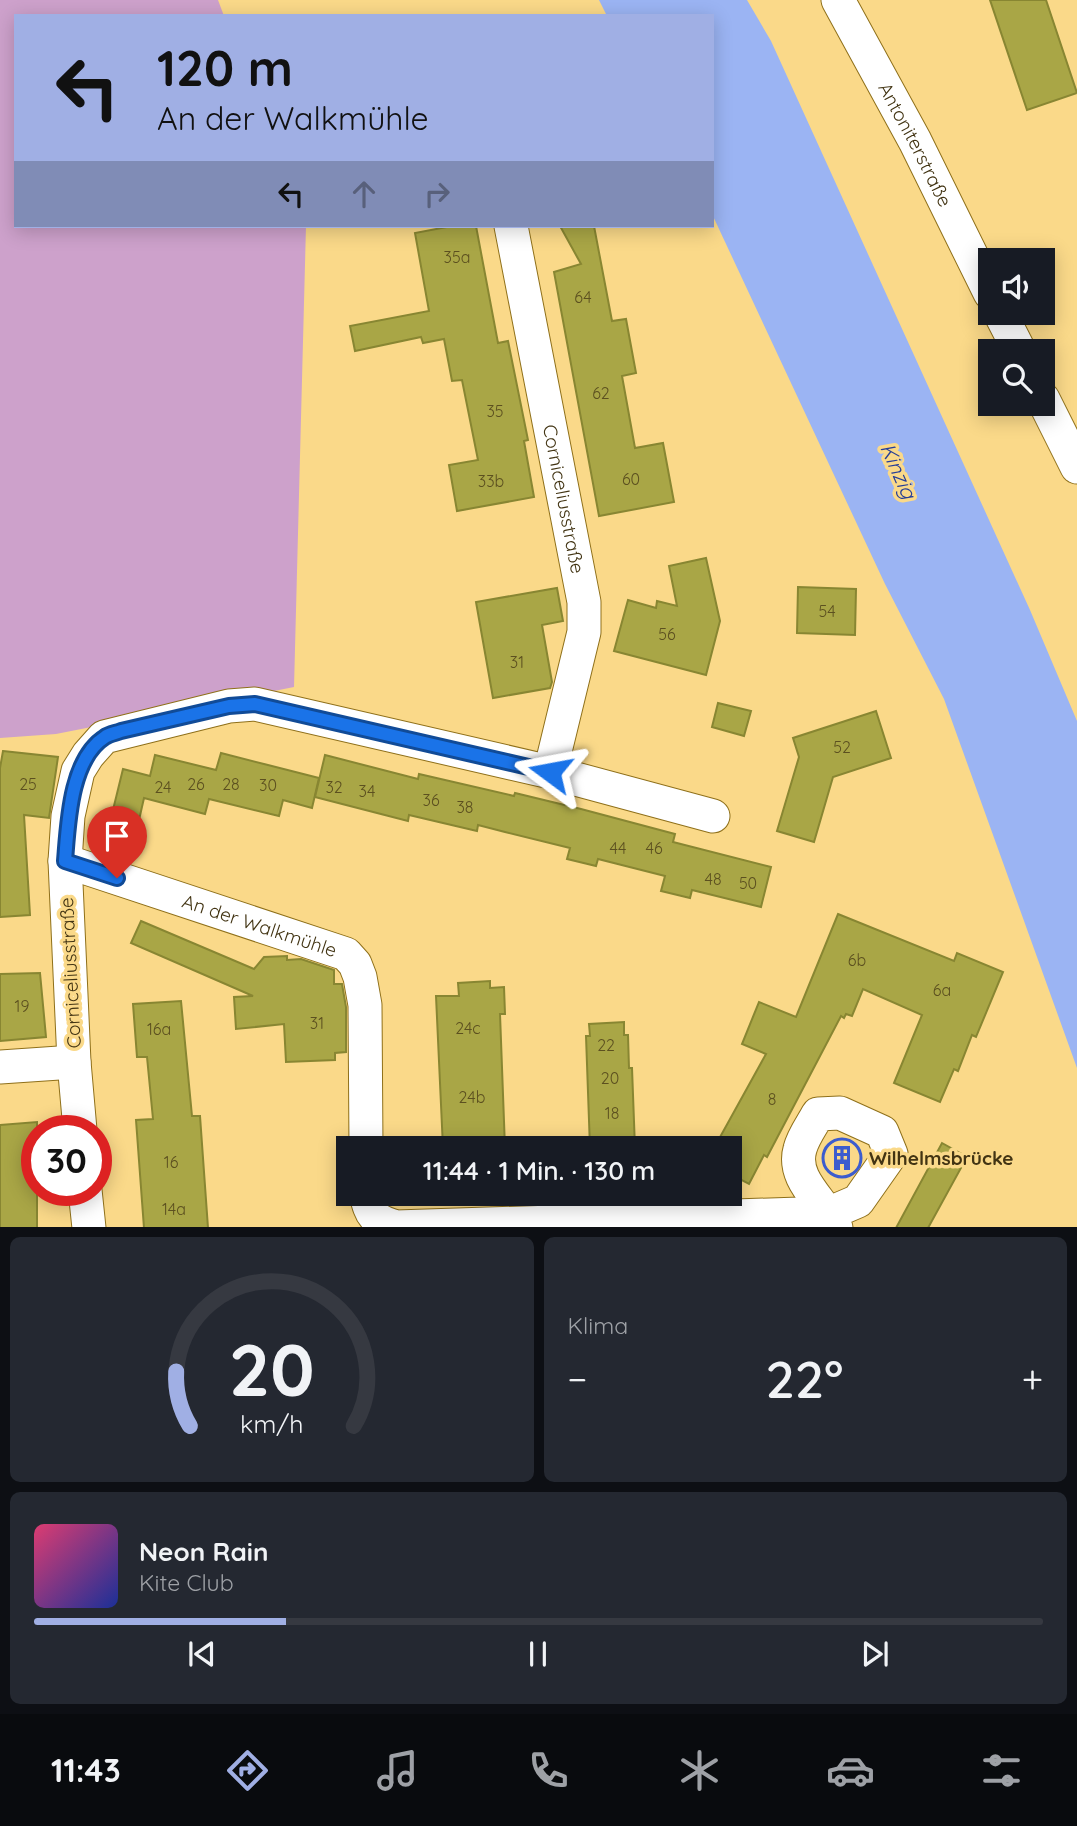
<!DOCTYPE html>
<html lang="de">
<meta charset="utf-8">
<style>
body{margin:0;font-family:Quicksand,sans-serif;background:#242831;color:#f1f3f6;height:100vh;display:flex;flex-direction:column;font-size:26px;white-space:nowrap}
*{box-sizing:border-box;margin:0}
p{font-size:23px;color:#9ea1a6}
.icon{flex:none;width:38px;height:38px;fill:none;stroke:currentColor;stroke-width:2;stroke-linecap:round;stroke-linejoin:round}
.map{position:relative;height:1227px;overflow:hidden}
.sheet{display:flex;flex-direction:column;gap:10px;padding:10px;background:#0d0f14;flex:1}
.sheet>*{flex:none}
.banner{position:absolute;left:14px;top:14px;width:700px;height:214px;border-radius:0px;box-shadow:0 4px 18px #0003;background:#a0afe4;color:#111;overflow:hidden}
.fabs{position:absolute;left:978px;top:248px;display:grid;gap:14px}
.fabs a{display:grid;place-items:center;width:77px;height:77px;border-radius:0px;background:#171b24;box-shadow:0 4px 18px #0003;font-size:35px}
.speed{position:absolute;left:21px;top:1115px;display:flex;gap:14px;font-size:35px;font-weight:700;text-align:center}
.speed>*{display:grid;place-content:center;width:91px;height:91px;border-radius:50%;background:#171b24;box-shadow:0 4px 18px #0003;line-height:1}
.speed .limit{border:10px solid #d22;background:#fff;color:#111}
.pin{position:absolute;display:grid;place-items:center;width:60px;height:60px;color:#fff;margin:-72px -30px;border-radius:50% 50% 50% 0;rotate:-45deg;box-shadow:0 0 7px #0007}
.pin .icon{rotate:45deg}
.me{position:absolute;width:77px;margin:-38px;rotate:283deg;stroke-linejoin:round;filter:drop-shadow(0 0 5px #0008)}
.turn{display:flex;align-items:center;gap:24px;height:147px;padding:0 28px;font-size:32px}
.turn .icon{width:91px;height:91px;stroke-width:2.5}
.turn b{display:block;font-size:49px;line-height:60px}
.lanes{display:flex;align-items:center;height:66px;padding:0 28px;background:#0003;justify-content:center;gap:35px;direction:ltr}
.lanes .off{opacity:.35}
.big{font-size:52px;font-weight:600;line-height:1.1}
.sheet .card{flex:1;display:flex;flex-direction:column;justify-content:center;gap:10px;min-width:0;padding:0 24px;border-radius:10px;background:#242831}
.sheet .dial{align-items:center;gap:0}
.dial svg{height:182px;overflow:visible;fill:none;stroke:#363941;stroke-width:7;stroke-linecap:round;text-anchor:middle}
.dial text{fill:#f1f3f6;stroke:none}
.song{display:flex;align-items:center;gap:21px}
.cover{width:84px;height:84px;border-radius:10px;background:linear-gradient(135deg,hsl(340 70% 55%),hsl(230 70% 35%))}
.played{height:7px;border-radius:4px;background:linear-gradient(90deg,#a0afe4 25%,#363941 25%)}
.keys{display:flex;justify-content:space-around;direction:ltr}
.heat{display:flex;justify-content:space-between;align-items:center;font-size:38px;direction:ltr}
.sheet .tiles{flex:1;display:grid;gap:10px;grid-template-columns:1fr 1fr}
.card:last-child{grid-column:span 2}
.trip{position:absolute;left:336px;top:1136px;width:406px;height:70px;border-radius:0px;background:#171b24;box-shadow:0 4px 18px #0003;font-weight:600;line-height:70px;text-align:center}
.tabs{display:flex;height:112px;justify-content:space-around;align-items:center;background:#090b0e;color:#9ea1a6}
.tabs .icon{width:49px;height:49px}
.tabs .on{color:#a0afe4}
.tabs b{font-size:32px;color:#f1f3f6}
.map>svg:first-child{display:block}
.green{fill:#cda1cb}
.water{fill:#9bb4f3}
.building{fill:#a9a646;stroke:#888632;stroke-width:2}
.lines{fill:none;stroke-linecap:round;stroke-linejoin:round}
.minor-casing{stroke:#8f701a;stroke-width:35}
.minor{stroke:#fff;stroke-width:33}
.route-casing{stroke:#114b97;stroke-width:18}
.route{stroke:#1a73e8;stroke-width:12}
.labels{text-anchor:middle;stroke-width:7;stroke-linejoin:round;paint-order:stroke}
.number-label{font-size:16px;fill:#5c5020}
.street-label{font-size:19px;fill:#423413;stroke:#fad989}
.poi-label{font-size:19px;font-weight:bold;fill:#423413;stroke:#fad989;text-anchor:start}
.water-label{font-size:21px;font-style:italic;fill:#263e97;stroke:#fad989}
</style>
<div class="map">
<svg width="1077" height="1228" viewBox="0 0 1077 1228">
<rect width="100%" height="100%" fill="#fad989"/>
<polygon class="green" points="0,0 218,0 224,16 16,16 16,226 306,226 294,687 56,734 0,738"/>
<polygon class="water" points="599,0 747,0 771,41 1030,610 1077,721 1077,1068 944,699 885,584 712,214 712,16 607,16"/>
<g class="building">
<polygon points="990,0 1046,0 1077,93 1027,110"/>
<polygon points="452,226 476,226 498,343 508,341 528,440 524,441 534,497 457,511 449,465 478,460 462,380 452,381 444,339 423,343 421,337 355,351 350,326 429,311 415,233"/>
<polygon points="560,226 594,226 612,321 626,319 636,373 622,376 635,448 663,443 674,502 599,516 554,272 581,264"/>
<polygon points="706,558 720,621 706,675 614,651 628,600 656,608 657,601 677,606 669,566"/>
<polygon points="798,587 856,589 855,635 797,633"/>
<polygon points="557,588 563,621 542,625 552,682 550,688 493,698 476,602"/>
<polygon points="718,703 751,711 744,736 712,727"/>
<polygon points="876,711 891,758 833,777 814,842 777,831 799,757 793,738"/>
<polygon points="3,751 58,757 49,818 24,815 30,915 0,917 0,768"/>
<polygon points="221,753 319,778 312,808 283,800 279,816 209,799 205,814 144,798 139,820 112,814 123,769 150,776 155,755 216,770"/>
<polygon points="325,755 418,779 419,774 514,796 515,793 581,809 675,834 673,842 771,867 761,907 692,890 690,898 661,891 665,876 598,859 596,866 567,859 570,848 505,832 478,825 477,831 409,815 408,821 315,797"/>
<polygon points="838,914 954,961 957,953 1003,972 976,1037 972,1035 958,1071 954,1069 940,1102 894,1083 922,1015 863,989 852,1016 846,1014 844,1018 841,1016 767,1157 764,1155 749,1184 730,1174 730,1148 714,1148 766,1054 742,1044 759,1002 796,1017"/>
<polygon points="141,921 254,969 264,957 287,956 287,960 301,959 334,970 334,984 342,984 346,1007 346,1052 335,1053 335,1060 286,1062 284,1024 236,1029 234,997 253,996 131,943"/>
<polygon points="40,973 46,1037 0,1041 0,974"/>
<polygon points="490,981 490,988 504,987 505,1014 500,1014 505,1148 443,1148 436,996 459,996 458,983"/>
<polygon points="181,1001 192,1116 200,1116 208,1228 144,1228 136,1120 153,1119 147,1057 137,1057 133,1004"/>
<polygon points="624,1022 624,1035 628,1035 629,1068 632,1068 635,1148 590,1148 586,1036 590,1036 589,1024"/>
<polygon points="37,1122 37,1228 0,1228 0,1125"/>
<polygon points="942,1143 967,1157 928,1228 896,1228"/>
<polygon points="445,1194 507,1194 508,1201 445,1204"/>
</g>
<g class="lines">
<defs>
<g id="minor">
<path id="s1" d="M838,0L915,141L990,293"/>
<path id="s2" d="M511,226L584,602V632L550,772"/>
<polyline points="1000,313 1020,352"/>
<polyline points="1043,399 1077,467"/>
<path id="s3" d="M65,861L346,954L355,964L360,977L365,1005L366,1148"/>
<polyline points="0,1067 74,1062"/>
<polyline points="80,1130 74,1062 65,861 68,816 78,771 88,755 104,737 229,706 255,704 550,772 713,816"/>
<polyline points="85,1190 89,1228"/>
<path d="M366,1194C371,1216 374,1220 396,1227L830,1213L858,1201L891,1154L882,1132L840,1113L818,1114C812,1125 803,1137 800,1149C791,1180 825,1202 836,1228"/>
</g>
</defs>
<use href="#minor" class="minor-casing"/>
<use href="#minor" class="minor"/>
</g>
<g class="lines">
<defs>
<path id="route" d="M117,878L65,861C68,824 70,759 105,737C109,734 116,733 121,731L229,706L255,704L550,772"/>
</defs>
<use href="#route" class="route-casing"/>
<use href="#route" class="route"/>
</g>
<defs>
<symbol id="building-ring" viewBox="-11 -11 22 22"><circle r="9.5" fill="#fad989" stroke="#3c5cce" stroke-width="1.5"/><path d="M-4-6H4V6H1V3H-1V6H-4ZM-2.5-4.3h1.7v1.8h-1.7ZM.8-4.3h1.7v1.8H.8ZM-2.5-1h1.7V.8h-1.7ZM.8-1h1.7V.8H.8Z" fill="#3c5cce"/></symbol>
</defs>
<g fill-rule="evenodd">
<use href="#building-ring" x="820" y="1136" width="44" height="44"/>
</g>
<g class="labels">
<g class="number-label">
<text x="457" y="263">35a</text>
<text x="583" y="303">64</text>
<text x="601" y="399">62</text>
<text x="495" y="417">35</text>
<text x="631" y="485">60</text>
<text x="491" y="487">33b</text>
<text x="827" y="617">54</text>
<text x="667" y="640">56</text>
<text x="517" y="668">31</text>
<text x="842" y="753">52</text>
<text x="28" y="790">25</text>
<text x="196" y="790">26</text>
<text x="231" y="790">28</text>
<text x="268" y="791">30</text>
<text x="163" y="793">24</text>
<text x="334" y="793">32</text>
<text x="367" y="797">34</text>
<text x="431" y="806">36</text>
<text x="465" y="813">38</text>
<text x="618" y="854">44</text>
<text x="654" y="854">46</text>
<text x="713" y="885">48</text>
<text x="748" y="889">50</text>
<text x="857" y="966">6b</text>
<text x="942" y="996">6a</text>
<text x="22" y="1012">19</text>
<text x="317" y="1029">31</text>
<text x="468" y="1034">24c</text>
<text x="159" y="1035">16a</text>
<text x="606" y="1051">22</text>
<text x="610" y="1084">20</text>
<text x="472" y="1103">24b</text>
<text x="772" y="1105">8</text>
<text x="612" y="1119">18</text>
<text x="171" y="1168">16</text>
<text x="174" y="1215">14a</text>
</g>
<g class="street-label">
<text dy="7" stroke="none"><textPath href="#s1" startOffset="164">Antoniterstraße</textPath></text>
<text dy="7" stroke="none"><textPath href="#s2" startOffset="278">Corniceliusstraße</textPath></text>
<text dy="7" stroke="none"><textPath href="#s3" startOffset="205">An der Walkmühle</textPath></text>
<text transform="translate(70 973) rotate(-93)" y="7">Corniceliusstraße</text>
</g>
<g class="poi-label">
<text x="869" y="1165">Wilhelmsbrücke</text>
</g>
<g class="water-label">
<text transform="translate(898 471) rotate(66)" y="7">Kinzig</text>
</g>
</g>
</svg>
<div class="fabs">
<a><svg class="icon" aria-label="sound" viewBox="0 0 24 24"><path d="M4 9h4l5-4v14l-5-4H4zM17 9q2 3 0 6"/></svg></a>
<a><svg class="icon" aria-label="search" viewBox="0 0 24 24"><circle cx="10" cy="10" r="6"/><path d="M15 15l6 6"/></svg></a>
</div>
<div class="speed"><div class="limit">30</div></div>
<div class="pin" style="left:117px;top:878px;background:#d93025"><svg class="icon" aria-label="arrive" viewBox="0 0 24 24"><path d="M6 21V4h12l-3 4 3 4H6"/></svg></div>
<svg class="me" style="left:550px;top:772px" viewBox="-20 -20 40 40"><path d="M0-17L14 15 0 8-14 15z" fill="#1a73e8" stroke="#fff" stroke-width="4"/></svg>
<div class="trip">11:44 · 1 Min. · 130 m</div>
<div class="banner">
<div class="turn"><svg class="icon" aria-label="left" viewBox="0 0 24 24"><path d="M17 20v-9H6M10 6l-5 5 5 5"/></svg><div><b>120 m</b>An der Walkmühle</div></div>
<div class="lanes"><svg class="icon" aria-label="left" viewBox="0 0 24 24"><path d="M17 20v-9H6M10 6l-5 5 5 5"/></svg><svg class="icon off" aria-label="ahead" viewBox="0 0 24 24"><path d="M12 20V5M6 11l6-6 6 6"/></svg><svg class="icon off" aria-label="right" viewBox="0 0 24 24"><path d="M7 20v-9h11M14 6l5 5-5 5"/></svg></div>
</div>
</div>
<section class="sheet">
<div class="tiles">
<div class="card dial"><svg viewBox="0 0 100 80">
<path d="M14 69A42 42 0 1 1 86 69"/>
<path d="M14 69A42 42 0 0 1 8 45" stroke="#a0afe4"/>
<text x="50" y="56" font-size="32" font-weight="700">20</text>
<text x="50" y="72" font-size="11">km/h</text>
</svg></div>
<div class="card"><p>Klima</p>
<div class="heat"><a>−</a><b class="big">22°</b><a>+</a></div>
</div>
<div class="card">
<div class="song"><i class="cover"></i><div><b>Neon Rain</b><p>Kite Club</p></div></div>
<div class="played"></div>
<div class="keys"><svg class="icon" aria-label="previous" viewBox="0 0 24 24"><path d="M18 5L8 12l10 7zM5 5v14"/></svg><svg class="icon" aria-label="pause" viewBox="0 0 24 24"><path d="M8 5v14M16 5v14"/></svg><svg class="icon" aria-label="next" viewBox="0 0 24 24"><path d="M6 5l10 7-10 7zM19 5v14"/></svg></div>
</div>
</div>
</section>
<nav class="tabs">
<b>11:43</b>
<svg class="icon on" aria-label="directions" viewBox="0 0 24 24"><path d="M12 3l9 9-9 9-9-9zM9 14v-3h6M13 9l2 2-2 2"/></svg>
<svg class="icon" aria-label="music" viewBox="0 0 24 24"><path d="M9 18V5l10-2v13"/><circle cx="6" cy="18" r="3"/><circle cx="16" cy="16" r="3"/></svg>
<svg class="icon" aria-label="phone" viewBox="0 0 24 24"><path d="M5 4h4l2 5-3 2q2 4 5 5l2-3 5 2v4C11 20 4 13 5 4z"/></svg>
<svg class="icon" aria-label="climate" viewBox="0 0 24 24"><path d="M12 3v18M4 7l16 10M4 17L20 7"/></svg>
<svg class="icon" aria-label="car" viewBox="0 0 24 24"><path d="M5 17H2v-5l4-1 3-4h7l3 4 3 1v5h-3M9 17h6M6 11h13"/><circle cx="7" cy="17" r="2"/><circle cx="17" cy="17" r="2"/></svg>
<svg class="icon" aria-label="filters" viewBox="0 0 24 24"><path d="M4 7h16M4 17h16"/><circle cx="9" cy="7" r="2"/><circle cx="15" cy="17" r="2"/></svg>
</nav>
